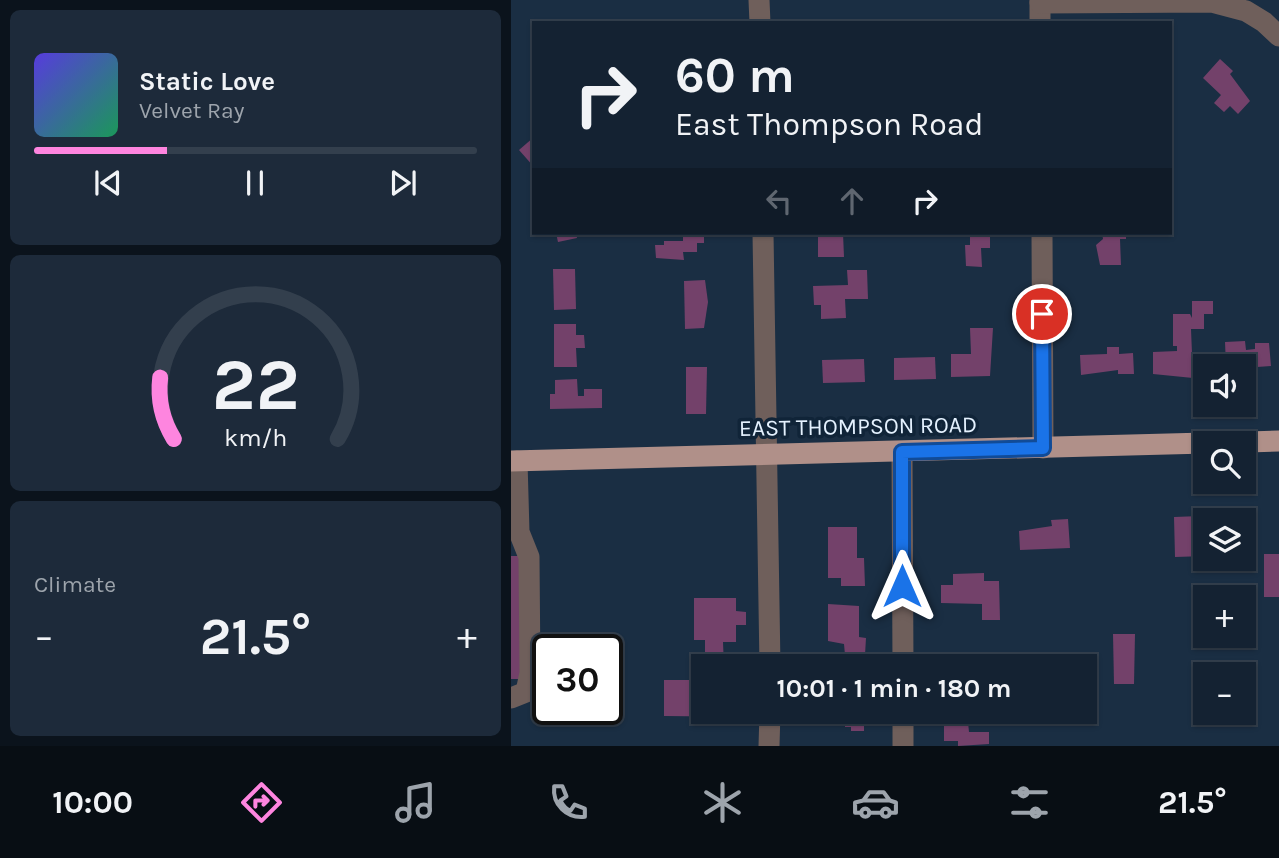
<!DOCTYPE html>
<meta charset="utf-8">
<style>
body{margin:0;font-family:Karla,sans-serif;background:#1d2a3a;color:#f1f3f6;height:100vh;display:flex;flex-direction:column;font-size:26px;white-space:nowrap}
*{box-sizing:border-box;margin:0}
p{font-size:23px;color:#9da4ac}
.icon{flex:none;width:38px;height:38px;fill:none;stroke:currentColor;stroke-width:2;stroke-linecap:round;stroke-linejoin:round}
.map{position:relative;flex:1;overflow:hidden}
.side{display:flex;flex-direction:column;gap:10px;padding:10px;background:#0b131c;width:511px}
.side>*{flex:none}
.hud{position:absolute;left:21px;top:21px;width:640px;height:214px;border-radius:0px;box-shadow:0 2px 5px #0004,0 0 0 2px #333f4d;background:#142232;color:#f1f3f6;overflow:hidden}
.tools{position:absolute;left:682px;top:354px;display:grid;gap:14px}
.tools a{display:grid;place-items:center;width:63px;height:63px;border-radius:0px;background:#142232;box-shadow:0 2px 5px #0004,0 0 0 2px #333f4d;font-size:35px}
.speed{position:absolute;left:21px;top:634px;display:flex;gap:14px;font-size:35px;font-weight:700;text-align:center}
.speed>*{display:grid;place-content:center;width:91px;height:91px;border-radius:50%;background:#142232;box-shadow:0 2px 5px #0004,0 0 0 2px #333f4d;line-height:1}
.speed .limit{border:4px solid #111;border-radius:10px;background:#fff;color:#111}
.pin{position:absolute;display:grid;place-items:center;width:60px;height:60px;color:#fff;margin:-30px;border:4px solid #fff;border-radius:50%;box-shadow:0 2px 7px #0007}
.me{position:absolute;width:77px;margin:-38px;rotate:0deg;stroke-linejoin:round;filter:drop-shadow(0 0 5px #0008)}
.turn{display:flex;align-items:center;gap:24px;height:147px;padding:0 28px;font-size:32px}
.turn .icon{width:91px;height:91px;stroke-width:2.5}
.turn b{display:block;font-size:49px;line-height:60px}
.lanes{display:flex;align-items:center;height:66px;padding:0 28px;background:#0003;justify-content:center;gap:35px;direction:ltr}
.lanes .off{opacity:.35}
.big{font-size:52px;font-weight:700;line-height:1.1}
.side .card{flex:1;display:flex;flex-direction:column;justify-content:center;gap:10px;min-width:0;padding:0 24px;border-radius:10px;background:#1d2a3a}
.side .dial{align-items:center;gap:0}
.dial svg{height:182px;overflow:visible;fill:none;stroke:#333f4d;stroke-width:7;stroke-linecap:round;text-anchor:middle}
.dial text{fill:#f1f3f6;stroke:none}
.song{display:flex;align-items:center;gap:21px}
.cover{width:84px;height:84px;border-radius:10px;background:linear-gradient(135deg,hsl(250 70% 55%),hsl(150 70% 35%))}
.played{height:7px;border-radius:4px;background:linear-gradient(90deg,#fe85df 30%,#333f4d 30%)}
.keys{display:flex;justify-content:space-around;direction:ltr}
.heat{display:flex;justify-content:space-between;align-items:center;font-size:38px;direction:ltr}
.trip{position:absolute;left:180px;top:654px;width:406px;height:70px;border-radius:0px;background:#142232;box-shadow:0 2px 5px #0004,0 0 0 2px #333f4d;font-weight:700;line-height:70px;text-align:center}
.menu{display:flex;height:112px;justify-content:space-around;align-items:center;background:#080e14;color:#9da4ac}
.menu .icon{width:49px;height:49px}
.menu .selected{color:#fe85df}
.menu b{font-size:32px;color:#f1f3f6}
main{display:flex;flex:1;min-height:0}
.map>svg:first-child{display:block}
.building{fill:#73416a}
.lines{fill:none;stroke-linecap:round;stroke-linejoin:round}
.minor{stroke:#6f5f5b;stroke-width:21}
.major{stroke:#b09089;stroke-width:21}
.route-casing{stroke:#114b97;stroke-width:18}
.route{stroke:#1a73e8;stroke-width:12}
.labels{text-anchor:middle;stroke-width:7;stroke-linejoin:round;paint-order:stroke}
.street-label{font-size:23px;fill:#e4f1fe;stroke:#102438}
</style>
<main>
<section class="side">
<div class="card">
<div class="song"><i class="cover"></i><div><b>Static Love</b><p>Velvet Ray</p></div></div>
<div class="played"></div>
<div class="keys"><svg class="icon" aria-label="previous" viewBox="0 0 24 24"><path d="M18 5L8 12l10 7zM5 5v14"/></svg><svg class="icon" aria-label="pause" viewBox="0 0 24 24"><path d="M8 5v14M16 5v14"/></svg><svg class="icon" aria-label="next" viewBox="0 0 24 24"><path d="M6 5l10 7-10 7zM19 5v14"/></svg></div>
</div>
<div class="card dial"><svg viewBox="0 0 100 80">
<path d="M14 69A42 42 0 1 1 86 69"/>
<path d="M14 69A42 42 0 0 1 8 42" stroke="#fe85df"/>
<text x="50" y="56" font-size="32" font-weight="700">22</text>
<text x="50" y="72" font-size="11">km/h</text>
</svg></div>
<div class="card"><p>Climate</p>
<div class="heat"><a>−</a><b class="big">21.5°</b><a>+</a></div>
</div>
</section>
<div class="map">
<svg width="768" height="746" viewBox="0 0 768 746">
<rect width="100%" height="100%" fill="#1a2e43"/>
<g class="building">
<polygon points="709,59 722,71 719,74 739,101 727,114 719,106 713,112 703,103 710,95 692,78"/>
<polygon points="23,137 23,167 8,150"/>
<polygon points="45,233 65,233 66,238 47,242"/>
<polygon points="172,233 193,233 193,243 186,243 186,252 172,252 173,260 145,258 144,245 153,245 153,241 172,241"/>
<polygon points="307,233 332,233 333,257 307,257"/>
<polygon points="459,233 479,233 479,248 470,248 471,267 455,266 454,245 459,245"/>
<polygon points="591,233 615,233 615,239 609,239 610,265 589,265 585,245 592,239"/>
<polygon points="42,269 64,269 65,309 43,310"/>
<polygon points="336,270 356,270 357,299 334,299 335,318 310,319 310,305 303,305 302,286 337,285"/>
<polygon points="194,280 197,302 193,328 174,329 173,281"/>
<polygon points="681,301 702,301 702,314 693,314 693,329 680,329 682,378 642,374 642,352 666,351 666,346 662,346 662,314 679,314 681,318"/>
<polygon points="43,324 65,324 65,335 73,335 74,348 65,348 66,367 43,367"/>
<polygon points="459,328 482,328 479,376 440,377 440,354 460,354"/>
<polygon points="734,341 735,350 744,349 744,343 758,343 760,366 746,367 746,374 733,375 733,366 715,366 714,342"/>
<polygon points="596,347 608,347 608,354 622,353 623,374 607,374 607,370 570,375 569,355 596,354"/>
<polygon points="424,357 425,379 383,380 383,358"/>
<polygon points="353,359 354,382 312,383 311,360"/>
<polygon points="175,367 196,367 195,414 175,414"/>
<polygon points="66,379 67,396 73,396 73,389 91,389 91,408 39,409 39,394 44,394 44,380"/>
<polygon points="689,516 689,530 695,530 695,556 664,557 663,517"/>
<polygon points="557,519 559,548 509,550 508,531 541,526 540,520"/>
<polygon points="317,527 346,527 346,558 353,558 354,586 330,586 330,578 317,578"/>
<rect x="753" y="554" width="15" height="43"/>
<polygon points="0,556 10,556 12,679 0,679"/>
<polygon points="473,573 473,581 488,581 489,620 471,620 471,604 430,603 430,585 442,585 442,574"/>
<polygon points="183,598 225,598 225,611 235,612 235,625 225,625 225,642 212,642 213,667 194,667 194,640 183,640"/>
<polygon points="317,604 348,606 348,637 355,638 354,655 334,655 333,644 317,641"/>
<polygon points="602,634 624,634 623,684 603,684"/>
<polygon points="440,657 459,657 458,667 436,667 436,659"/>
<polygon points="153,680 192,680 192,712 247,712 247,717 153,716"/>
<polygon points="317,712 353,712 353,731 340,731 340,727 334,727 334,723 317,723"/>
<polygon points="457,722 458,732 478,732 478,744 447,746 447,741 433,741 433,723"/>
</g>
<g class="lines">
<g class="minor">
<polyline points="248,0 249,23"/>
<polyline points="529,0 529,23"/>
<polyline points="529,3 701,2 735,11 753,22 768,36"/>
<polyline points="252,233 259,667"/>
<polyline points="531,233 532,448"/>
<polyline points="391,452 392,667"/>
<polyline points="0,698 15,692 19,673 18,557 8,532 6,461"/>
<polyline points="392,712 392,746"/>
<polyline points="258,746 259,712"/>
</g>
<g class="major">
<polyline points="704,443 768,441"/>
<polyline points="0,461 695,443"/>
</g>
</g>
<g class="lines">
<defs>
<polyline id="route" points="391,586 391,452 532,448 531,314"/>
</defs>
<use href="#route" class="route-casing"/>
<use href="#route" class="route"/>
</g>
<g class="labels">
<g class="street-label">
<text transform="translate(347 426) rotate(-1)" y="8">EAST THOMPSON ROAD</text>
</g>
</g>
</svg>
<div class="tools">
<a><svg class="icon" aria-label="sound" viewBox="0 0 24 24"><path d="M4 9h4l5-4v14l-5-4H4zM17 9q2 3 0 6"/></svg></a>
<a><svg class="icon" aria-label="search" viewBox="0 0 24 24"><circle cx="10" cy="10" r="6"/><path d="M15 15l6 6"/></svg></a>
<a><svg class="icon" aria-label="layers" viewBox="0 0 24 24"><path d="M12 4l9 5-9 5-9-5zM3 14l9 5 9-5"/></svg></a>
<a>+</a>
<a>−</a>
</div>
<div class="speed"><div class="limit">30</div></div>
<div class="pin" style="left:531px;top:314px;background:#d93025"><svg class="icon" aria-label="arrive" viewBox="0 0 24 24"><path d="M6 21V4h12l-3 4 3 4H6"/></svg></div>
<svg class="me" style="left:391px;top:586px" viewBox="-20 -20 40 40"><path d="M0-17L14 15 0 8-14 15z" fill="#1a73e8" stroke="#fff" stroke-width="4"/></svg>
<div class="trip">10:01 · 1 min · 180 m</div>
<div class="hud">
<div class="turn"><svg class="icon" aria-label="right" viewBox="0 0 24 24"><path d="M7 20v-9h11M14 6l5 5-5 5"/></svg><div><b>60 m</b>East Thompson Road</div></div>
<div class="lanes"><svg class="icon off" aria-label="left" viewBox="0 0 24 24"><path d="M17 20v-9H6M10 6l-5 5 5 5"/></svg><svg class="icon off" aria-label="ahead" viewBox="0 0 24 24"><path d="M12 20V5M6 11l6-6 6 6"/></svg><svg class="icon" aria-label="right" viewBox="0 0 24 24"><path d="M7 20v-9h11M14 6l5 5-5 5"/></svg></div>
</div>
</div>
</main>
<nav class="menu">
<b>10:00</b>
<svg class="icon selected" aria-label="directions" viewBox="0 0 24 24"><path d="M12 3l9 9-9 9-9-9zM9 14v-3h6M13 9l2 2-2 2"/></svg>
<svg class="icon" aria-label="music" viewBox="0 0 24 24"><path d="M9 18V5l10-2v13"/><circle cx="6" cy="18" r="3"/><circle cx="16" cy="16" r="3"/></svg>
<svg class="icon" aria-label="phone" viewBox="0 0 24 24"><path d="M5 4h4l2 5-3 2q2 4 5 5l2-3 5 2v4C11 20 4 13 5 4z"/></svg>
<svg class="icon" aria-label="climate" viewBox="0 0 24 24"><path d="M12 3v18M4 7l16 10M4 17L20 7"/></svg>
<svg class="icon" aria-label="car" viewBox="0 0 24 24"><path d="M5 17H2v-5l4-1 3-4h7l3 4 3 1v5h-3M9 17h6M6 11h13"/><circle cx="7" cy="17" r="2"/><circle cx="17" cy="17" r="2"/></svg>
<svg class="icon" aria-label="filters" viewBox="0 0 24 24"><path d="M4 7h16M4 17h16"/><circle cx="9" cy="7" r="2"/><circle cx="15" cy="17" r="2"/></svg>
<b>21.5°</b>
</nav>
